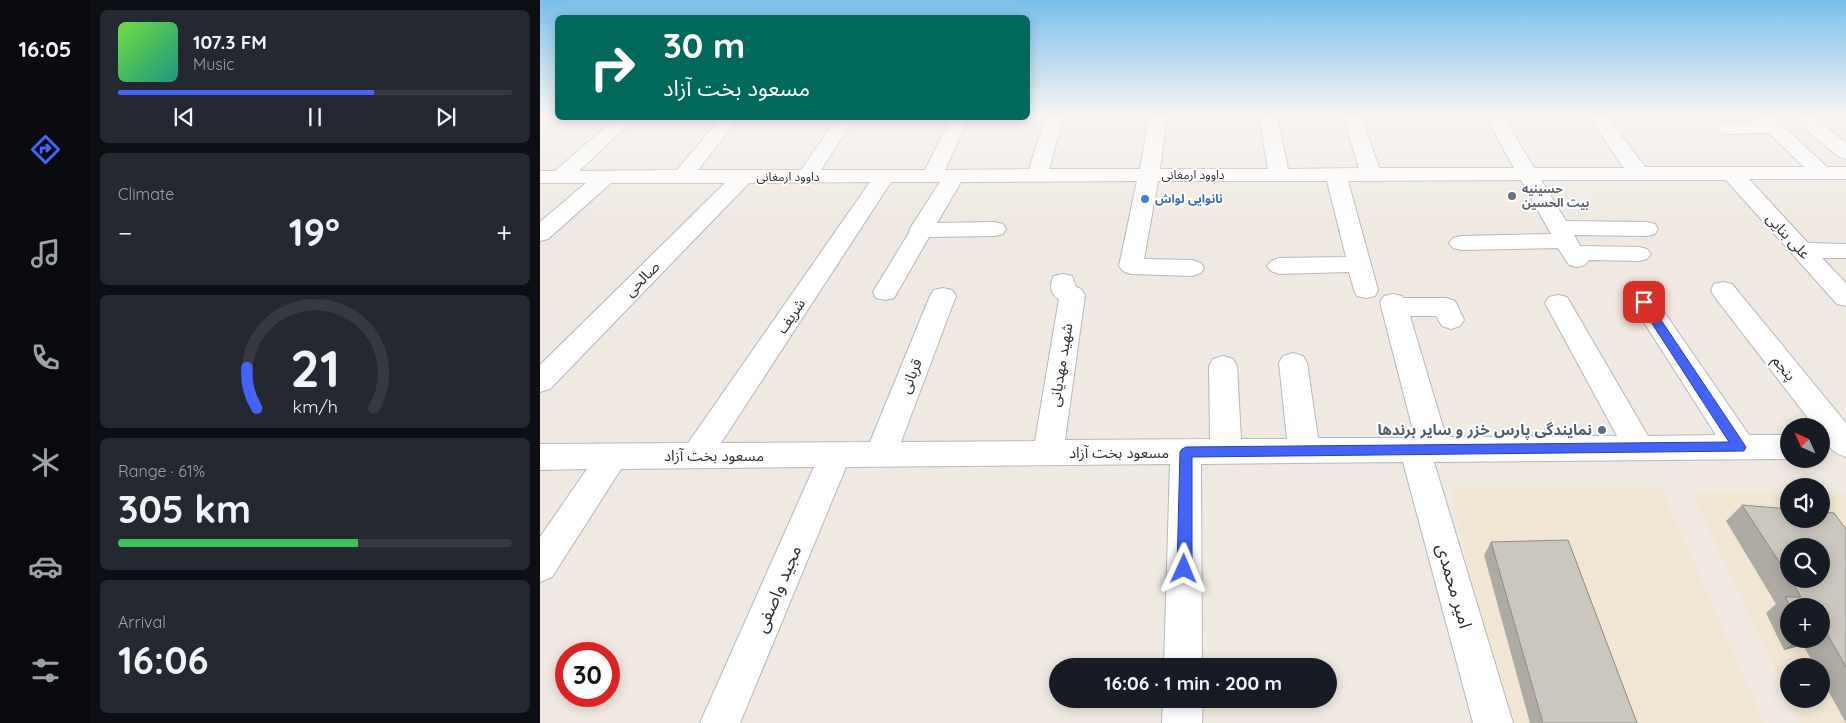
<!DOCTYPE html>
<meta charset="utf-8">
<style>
body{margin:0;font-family:Quicksand,"Noto Sans Arabic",sans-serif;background:#242831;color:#f1f3f6;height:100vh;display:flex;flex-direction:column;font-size:19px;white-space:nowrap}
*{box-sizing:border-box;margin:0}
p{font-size:16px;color:#9ea1a6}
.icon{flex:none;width:28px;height:28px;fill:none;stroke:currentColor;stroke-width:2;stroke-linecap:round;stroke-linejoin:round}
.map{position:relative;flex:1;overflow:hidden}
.side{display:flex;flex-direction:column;gap:10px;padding:10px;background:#0d0f14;width:450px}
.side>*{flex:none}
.hud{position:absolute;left:15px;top:15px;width:475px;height:105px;border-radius:8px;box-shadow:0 2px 12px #0003;background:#00695c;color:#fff;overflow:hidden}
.needle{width:32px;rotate:315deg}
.fabs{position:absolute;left:1240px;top:418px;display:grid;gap:10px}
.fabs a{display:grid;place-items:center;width:50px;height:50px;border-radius:50%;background:#171b24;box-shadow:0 2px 12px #0003;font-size:25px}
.speed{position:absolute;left:15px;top:642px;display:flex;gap:10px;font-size:25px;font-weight:700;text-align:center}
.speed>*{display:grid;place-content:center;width:65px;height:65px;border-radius:50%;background:#171b24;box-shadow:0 2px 12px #0003;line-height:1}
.speed .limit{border:8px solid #d22;background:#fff;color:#111}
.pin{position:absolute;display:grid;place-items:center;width:42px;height:42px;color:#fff;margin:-21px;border-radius:10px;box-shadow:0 2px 8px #0006}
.me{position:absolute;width:55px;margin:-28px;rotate:1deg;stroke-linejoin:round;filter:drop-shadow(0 0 4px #0008)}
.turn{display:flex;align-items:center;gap:18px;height:105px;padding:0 25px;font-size:22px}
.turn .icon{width:65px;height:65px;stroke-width:2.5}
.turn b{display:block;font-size:35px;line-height:42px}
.big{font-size:38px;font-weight:700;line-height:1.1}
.side .tile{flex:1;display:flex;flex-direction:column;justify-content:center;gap:8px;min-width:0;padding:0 18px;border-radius:8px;background:#242831}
.side .dial{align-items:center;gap:0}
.dial svg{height:130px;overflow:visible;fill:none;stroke:#363941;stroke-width:7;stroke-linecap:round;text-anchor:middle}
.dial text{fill:#f1f3f6;stroke:none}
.song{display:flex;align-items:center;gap:15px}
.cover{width:60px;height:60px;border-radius:8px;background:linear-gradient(135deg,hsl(100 70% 55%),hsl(170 70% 35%))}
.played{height:5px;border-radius:2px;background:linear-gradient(90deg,#4264fb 65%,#363941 65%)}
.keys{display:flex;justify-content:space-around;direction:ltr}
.heat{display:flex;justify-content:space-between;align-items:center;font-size:28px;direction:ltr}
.charge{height:8px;border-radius:4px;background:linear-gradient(90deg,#34c759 61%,#363941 0)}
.trip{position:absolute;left:509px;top:658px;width:288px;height:50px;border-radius:25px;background:#171b24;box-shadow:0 2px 12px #0003;font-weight:700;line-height:50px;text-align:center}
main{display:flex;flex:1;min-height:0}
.menu{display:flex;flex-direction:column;width:90px;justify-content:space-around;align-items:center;background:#090b0e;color:#9ea1a6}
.menu .icon{width:35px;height:35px}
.menu .selected{color:#4264fb}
.menu b{font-size:22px;color:#f1f3f6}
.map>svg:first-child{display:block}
.education{fill:#f0e6d1;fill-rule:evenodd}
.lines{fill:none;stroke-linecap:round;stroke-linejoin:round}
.minor-casing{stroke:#b4b7c1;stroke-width:2}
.minor{fill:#fff;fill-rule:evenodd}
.wall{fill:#afaba4;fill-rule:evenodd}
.shaded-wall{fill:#8e8b86}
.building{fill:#cbc7bf;stroke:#8e8b86}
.route{fill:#4264fb;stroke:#2b41a3}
.worship-dot{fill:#6b7280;stroke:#fff;stroke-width:2}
.shop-dot{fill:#3f7fe0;stroke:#fff;stroke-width:2}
.service-dot{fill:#5c6f8a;stroke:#fff;stroke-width:2}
.labels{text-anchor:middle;stroke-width:4;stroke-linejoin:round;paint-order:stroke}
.far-street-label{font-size:12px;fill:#2e2e2e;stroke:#fff}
.far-worship-label{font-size:12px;font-weight:bold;fill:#5b616d;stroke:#fff;text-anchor:start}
.far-shop-label{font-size:12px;font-weight:bold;fill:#366cbe;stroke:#fff;text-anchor:start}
.street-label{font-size:15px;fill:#2e2e2e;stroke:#fff}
.service-label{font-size:15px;font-weight:bold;fill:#4e5e75;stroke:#fff;text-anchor:end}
.near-street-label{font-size:18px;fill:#2e2e2e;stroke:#fff}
</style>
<main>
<nav class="menu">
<b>16:05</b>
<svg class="icon selected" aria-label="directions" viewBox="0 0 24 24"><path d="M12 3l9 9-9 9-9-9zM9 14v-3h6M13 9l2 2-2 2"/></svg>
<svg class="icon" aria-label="music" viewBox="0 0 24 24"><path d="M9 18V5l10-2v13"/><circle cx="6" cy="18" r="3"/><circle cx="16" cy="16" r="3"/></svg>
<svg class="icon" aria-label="phone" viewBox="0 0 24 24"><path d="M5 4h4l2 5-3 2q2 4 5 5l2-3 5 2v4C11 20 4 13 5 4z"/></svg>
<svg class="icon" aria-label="climate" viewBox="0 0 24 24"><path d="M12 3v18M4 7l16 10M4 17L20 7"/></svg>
<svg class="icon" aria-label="car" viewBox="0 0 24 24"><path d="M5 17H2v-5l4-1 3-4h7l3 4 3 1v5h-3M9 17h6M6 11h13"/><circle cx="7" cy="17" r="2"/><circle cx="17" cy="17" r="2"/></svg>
<svg class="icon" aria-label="filters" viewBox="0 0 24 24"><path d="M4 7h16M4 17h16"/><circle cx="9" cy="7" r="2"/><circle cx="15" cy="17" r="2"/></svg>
</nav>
<section class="side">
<div class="tile">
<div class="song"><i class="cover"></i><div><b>107.3 FM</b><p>Music</p></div></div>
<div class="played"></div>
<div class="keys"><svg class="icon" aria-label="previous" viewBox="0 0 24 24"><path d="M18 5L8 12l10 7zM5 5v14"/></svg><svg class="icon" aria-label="pause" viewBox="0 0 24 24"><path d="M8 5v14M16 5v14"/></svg><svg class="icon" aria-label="next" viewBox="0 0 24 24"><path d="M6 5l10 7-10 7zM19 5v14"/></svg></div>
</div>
<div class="tile"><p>Climate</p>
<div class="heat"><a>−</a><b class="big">19°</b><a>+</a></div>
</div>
<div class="tile dial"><svg viewBox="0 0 100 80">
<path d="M14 69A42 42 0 1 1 86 69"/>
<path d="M14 69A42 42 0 0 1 8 44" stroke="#4264fb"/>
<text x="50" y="56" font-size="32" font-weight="700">21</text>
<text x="50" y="72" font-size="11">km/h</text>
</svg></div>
<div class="tile"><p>Range · 61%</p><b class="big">305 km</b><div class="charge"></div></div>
<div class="tile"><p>Arrival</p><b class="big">16:06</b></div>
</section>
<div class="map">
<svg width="1306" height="723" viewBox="0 0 1306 723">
<rect width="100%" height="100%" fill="#efe9e1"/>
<g class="education">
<polygon points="911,487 1121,488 1224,723 960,723"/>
<path d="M1152,493L1249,494V519H1281V494H1306V723H1260ZM1249,546H1281V579H1249ZM1249,606H1281V639H1249ZM1249,666H1281V699H1249Z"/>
</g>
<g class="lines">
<defs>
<g id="minor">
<path d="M506,116H524L509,169H600L609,116H627L620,169H728L719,116H737L748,169L819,168L803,116H821L839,168H974L949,123L951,119L958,117L965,119L994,168H1084L1048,116H1067L1105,167H1264L1229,133L1185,134L1178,132L1176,128L1178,124L1217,122L1213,116H1233L1287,167H1306V179H1209L1268,243L1306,244V258H1282L1306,283V306L1297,304L1186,180H1001L1026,221L1107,222L1115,224L1118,229L1115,234L1107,236L1034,235L1040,246L1099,247L1107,249L1111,254L1107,259L1099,261L1049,260L1045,265L1037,267L1029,265L1018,248L921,250L913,248L909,243L913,238L921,236L1011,234L981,180L808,181L838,290L835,296L826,298L817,296L814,290L809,272L739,274L731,271L727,266L731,261L739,258L806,257L787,181H618L604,259L652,260L661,263L664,268L661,273L652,276L591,274L583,271L579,266L597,181L421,182L397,223L455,222L463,224L466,229L463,234L455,236L389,237L354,298L345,300L336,298L333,292L370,231L369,230L400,182H351L181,443L330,442L390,296L394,290L403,288L412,290L416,296L361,442L495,441L519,299C510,294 509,284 514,276L523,274L532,276L536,287L541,289L545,295L525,440L670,439L669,366L673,359L683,356L693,359L697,366L701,439H747L739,363L743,356L753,353L763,356L767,363L778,438H875L840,302L844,296L853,294L862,296L863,298H906L915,301L924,320L920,326L911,329L902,326L896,316H870L906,437L1077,436L1005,303L1009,297L1018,295L1027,297L1108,436L1176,435L1091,302L1095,296L1104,294L1113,296L1209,435H1249V459H1251L894,462L973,723H933L863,462L661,464L662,666H624L630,464L306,467L200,723H160L274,467L81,469L12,577L0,582V537L47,469L0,470V444L148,443L330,182L209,183L10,389L0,392V365L185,183H71L8,239L0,241V222L46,183H0V171H15L76,118H95L39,171L137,170L181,118H199L158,170H261L297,118H315L281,170H385L411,118H429L405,170L489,169Z"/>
<polygon points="1256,116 1273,116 1306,143 1306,159 1299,157 1257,122 1255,118"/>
<path d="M1183,282L1192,284L1306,423V457C1292,453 1281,441 1281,426H1274L1174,296L1171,290L1174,284Z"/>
<polygon points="623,699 663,699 662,723 622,723"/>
</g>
</defs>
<use href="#minor" class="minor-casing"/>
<use href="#minor" class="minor"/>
</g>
<g class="wall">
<path d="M1202,505L1306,529V723L1281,678V666H1275L1263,645L1244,650L1226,613L1236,604L1186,521ZM1249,546L1281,579H1249ZM1249,606H1281V639H1249Z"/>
<polygon points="951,542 1097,723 990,723 944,555"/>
</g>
<polygon class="shaded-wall" points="1260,639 1272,639 1263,645 1244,650"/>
<g class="building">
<polygon points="1202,505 1249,509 1249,519 1281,519 1281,512 1294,513 1306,529 1306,667 1285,630 1281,631 1281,606 1250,606 1245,597 1261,597 1250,579 1281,579 1281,546 1249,546 1249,577"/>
<polygon points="1028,540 1097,723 1003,723 951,542"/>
</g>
<linearGradient id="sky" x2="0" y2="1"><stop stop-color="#7abfeb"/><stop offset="0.53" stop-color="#f8f5f2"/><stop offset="1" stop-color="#f8f5f2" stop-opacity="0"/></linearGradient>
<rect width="1306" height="218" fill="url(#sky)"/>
<polygon class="route" points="1104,298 1107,299 1204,444 1206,447 1204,451 652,457 652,569 650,574 644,576 639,574 637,569 640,452 642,449 646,447 1189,442 1098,302"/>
<circle class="worship-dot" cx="972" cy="196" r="5"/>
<circle class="shop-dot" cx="605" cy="199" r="5"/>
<circle class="service-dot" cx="1062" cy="430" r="5"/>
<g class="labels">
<g class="far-street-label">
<text x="653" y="179">داوود ارمغانی</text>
<text x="248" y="181">داوود ارمغانی</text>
</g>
<g class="far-worship-label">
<text x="982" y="193">حسینیه<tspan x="982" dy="14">بیت الحسین</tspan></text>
</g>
<g class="far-shop-label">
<text x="615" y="203">نانوایی لواش</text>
</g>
<g class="street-label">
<text transform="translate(1248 236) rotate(47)" y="5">علی بنایی</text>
<text transform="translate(102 279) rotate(-45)" y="5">صالحی</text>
<text transform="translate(251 316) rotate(-56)" y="5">شریف</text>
<text transform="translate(521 365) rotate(-81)" y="5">شهید مهدیانی</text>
<text transform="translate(1244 368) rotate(51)" y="5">پنجم</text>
<text transform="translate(371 376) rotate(-68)" y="5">قربانی</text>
<text x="579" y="458">مسعود بخت آزاد</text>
<text x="174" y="461">مسعود بخت آزاد</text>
</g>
<g class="service-label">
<text x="1052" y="435">نمایندگی پارس خزر و سایر برندها</text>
</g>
<g class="near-street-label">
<text transform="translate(914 586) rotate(74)" y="6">امیر محمدی</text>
<text transform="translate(238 589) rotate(-67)" y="6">مجید واصفی</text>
</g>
</g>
</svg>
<div class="fabs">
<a><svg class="needle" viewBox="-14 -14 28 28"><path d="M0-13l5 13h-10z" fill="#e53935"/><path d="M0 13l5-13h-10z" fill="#9ea1a6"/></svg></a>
<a><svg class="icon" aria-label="sound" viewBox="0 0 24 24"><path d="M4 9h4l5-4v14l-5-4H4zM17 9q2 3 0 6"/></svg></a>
<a><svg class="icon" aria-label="search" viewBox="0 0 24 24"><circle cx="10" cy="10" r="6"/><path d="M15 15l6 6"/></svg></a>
<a>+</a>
<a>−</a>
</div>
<div class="speed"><div class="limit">30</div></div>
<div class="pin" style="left:1104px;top:302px;background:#d93025"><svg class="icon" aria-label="arrive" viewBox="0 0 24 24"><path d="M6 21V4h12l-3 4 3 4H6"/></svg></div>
<svg class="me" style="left:644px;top:569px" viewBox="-20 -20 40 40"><path d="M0-17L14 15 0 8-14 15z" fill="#4264fb" stroke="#fff" stroke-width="4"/></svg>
<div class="trip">16:06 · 1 min · 200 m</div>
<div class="hud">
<div class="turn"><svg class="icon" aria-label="right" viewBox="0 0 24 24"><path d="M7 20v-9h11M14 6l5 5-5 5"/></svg><div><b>30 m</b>مسعود بخت آزاد</div></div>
</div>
</div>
</main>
